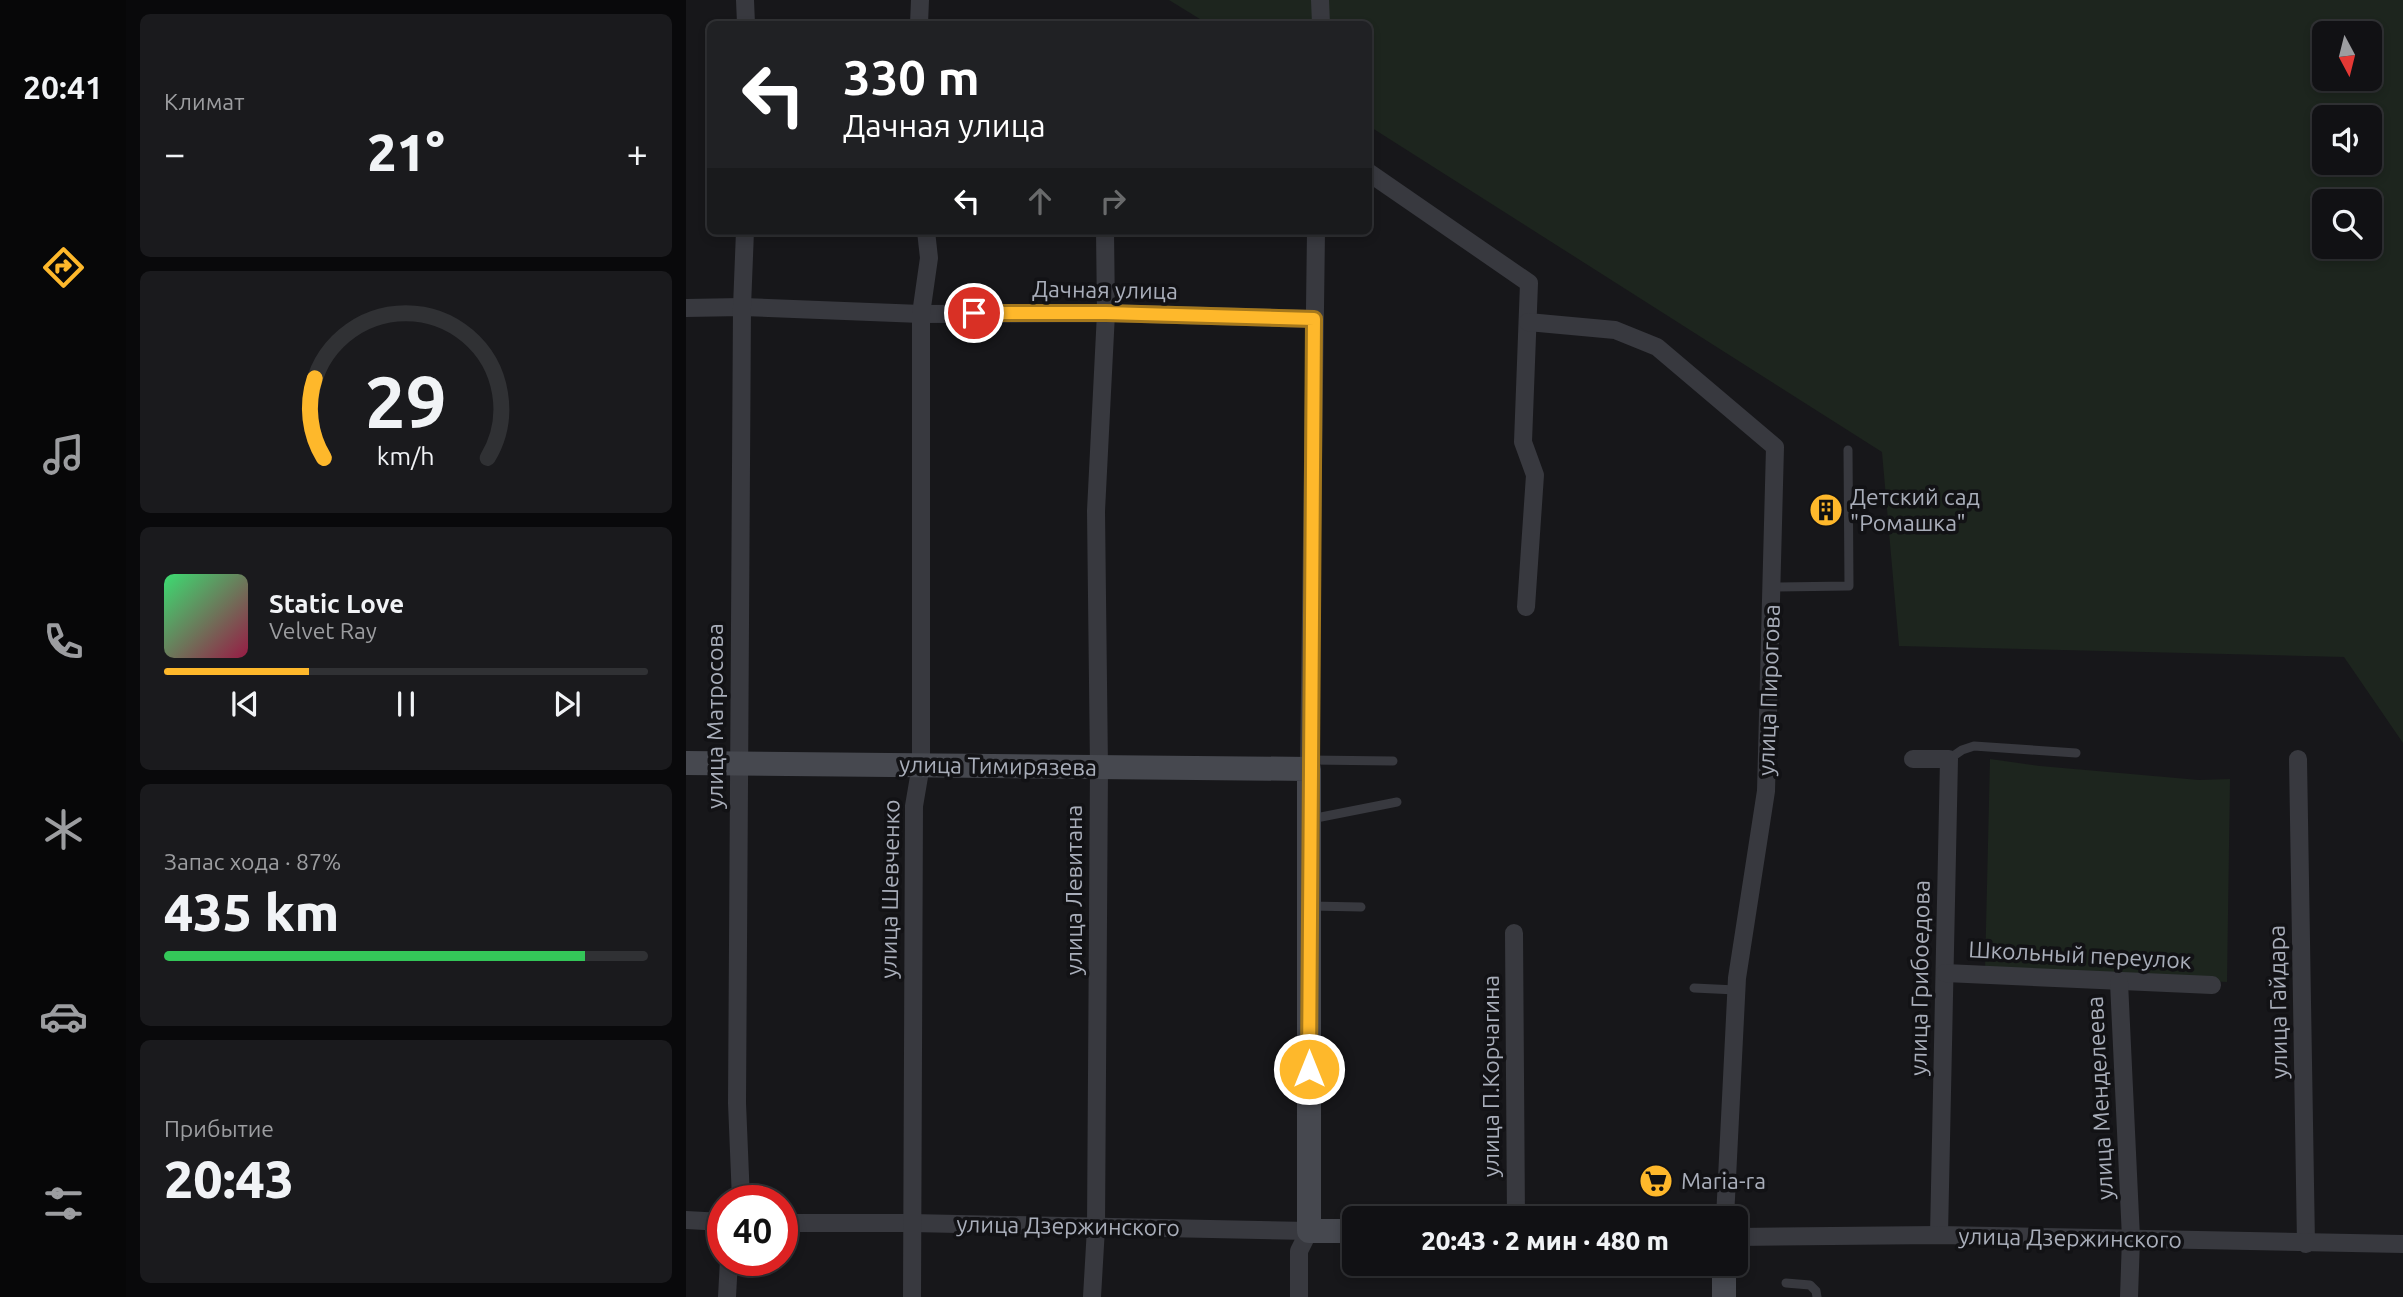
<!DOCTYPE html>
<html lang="ru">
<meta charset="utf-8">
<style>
body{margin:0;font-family:Ubuntu,sans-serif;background:#1a1a1d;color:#f1f3f6;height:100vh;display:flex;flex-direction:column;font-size:26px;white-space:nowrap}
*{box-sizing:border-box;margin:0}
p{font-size:23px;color:#9c9da0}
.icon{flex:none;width:38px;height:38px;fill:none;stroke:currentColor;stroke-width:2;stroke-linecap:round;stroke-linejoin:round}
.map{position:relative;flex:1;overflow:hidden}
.panel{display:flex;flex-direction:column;gap:14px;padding:14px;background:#09090b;width:560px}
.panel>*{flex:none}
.top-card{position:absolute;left:21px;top:21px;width:665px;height:214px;border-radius:10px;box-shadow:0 4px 10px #0003,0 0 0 2px #303134;background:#202124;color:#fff;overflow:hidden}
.needle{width:46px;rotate:173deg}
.buttons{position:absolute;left:1626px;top:21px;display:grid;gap:14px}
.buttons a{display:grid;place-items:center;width:70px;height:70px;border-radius:10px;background:#111114;box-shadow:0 4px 10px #0003,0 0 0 2px #303134;font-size:35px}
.speed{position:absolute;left:21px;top:1185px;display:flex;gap:14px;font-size:35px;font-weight:700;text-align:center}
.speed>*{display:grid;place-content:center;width:91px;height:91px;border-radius:50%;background:#111114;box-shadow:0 4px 10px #0003,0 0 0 2px #303134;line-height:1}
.speed .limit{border:10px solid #d22;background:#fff;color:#111}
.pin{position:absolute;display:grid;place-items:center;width:60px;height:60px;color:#fff;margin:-30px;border:4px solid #fff;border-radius:50%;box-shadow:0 2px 7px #0007}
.me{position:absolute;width:77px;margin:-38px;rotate:0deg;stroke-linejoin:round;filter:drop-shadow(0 0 5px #0008)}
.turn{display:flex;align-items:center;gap:24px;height:147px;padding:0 21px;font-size:32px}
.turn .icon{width:91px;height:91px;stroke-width:2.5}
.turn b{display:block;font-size:49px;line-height:60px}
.lanes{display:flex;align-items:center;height:66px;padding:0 21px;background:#0003;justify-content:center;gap:35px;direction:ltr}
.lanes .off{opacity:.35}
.big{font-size:52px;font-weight:800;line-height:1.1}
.panel .tile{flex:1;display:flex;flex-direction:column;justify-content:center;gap:10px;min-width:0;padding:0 24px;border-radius:10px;background:#1a1a1d}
.panel .dial{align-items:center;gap:0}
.dial svg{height:182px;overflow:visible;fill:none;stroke:#303134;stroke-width:7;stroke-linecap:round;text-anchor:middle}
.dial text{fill:#f1f3f6;stroke:none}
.song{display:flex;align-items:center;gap:21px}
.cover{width:84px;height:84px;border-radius:10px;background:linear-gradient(135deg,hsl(140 70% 55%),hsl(340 70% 35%))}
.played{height:7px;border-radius:4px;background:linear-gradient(90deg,#feb82b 30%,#303134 30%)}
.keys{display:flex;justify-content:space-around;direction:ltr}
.heat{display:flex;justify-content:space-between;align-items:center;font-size:38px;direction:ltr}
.charge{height:10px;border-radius:5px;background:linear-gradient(90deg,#34c759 87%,#303134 0)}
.trip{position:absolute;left:656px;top:1206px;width:406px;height:70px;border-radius:10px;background:#111114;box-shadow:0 4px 10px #0003,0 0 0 2px #303134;font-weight:800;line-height:70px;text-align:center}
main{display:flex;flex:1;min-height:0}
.tab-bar{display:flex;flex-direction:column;width:126px;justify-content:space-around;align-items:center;background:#070708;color:#9c9da0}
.tab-bar .icon{width:49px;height:49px}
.tab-bar .active{color:#feb82b}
.tab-bar b{font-size:32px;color:#f1f3f6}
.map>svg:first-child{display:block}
.green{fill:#1d251e;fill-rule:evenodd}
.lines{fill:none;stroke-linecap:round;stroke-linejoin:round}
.lane{stroke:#38393f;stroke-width:9}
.street{stroke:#38393f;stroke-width:18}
.secondary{stroke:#46484f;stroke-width:24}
.route-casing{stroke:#a5781c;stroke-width:18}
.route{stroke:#feb82b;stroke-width:12}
.labels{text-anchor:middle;stroke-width:7;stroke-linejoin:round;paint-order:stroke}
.street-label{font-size:23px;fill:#a9aeba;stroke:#121215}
.poi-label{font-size:23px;fill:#a9aeba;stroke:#121215;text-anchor:start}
</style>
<main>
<nav class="tab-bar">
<b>20:41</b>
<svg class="icon active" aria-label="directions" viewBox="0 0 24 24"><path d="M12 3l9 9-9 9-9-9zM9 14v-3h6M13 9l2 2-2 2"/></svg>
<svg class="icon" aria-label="music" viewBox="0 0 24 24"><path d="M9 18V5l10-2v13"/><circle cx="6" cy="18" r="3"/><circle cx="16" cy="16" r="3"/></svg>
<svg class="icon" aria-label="phone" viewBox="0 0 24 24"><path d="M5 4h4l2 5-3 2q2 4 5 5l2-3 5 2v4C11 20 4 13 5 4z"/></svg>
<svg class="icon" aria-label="climate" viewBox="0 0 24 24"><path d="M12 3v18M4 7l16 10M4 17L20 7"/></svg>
<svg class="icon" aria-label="car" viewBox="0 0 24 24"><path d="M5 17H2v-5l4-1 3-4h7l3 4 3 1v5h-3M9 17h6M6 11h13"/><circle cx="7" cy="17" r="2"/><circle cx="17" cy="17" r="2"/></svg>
<svg class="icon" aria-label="filters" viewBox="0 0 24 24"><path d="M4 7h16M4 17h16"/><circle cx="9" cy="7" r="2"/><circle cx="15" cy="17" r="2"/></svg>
</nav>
<section class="panel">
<div class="tile"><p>Климат</p>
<div class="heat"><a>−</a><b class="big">21°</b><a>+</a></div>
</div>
<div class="tile dial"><svg viewBox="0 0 100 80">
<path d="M14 69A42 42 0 1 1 86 69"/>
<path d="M14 69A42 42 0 0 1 10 34" stroke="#feb82b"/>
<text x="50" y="56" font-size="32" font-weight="700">29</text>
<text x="50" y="72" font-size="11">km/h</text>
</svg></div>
<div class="tile">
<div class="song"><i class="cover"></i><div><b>Static Love</b><p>Velvet Ray</p></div></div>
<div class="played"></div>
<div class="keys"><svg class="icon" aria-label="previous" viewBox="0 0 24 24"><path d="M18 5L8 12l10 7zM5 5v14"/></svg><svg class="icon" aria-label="pause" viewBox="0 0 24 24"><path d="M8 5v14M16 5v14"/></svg><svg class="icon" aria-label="next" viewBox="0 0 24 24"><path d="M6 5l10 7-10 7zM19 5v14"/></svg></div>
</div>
<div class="tile"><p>Запас хода · 87%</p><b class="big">435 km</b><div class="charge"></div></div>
<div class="tile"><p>Прибытие</p><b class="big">20:43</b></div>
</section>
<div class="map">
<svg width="1717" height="1297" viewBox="0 0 1717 1297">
<rect width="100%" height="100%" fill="#17171a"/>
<g class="green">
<path d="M483,0H1717V743L1658,657L1213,646L1196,452L683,126L682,24H522ZM1638,33H1684V79H1638ZM1638,117H1684V163H1638ZM1638,201H1684V247H1638Z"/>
<polygon points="1304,759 1354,766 1513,780 1544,779 1541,982 1299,971"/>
</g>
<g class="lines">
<g class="lane">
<polyline points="1086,587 1163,586 1162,450"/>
<polyline points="1263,759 1276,750 1288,746 1390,753"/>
<polyline points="624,760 707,761"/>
<polyline points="625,819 711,802"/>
<polyline points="625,906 675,907"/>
<polyline points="1008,988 1050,990"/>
<polyline points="1100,1283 1124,1285 1130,1291 1131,1297"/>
</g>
<g class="street">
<polyline points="59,0 60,24"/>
<polyline points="634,0 635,24"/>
<polyline points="233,24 234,0"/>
<polyline points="682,172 843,283 837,442 849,475 840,607"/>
<polyline points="0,308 56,307 235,314 420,313 628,319"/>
<polyline points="842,322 929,330 971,347 1089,447 1080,791 1051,978 1039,1218"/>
<polyline points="1227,759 1263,759 1253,1235"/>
<polyline points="1612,759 1620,1244"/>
<polyline points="623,769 630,231"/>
<polyline points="828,933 830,1218"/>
<polyline points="1259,973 1526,985"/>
<polyline points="1433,982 1445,1238 1443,1297"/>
<polyline points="55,1200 51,1103 56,307 59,231"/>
<polyline points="0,1220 37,1222"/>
<polyline points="96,1223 225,1223 623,1231 613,1251 613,1297"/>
<polyline points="1050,1237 1253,1235 1717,1244"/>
<polyline points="41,1297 43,1260"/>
<polyline points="226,1297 228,806 235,765 235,314 243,258 240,231"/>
<polyline points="406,1297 410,1228 413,767 410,511 420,313 419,231"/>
</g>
<g class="secondary">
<polyline points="0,763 623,769 623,1231 668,1231"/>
<polyline points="1038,1297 1038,1264"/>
</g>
</g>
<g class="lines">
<defs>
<polyline id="route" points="288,313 420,313 628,319 623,1069"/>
</defs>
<use href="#route" class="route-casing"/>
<use href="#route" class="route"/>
</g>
<defs>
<symbol id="building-disc" viewBox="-11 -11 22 22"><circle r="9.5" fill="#feb82b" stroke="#121215"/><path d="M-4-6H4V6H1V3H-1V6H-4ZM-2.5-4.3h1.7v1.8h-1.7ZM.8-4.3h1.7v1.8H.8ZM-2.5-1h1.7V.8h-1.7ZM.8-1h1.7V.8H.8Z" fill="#111"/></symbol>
<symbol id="supermarket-disc" viewBox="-11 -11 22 22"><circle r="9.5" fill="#feb82b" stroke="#121215"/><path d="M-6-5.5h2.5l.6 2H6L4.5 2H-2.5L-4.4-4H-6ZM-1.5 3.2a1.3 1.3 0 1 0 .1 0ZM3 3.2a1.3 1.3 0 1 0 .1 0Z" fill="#111"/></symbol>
</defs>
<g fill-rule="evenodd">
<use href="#building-disc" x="1121" y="491" width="38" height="38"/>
<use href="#supermarket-disc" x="951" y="1162" width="38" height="38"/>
</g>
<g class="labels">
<g class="street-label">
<text transform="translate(419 290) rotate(1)" y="8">Дачная улица</text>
<text transform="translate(1083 690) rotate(-88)" y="8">улица Пирогова</text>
<text transform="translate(29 716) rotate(-90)" y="8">улица Матросова</text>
<text transform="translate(312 766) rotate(1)" y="8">улица Тимирязева</text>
<text transform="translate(204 889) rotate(-89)" y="8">улица Шевченко</text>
<text transform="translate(388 890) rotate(-90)" y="8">улица Левитана</text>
<text transform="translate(1394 955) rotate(3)" y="8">Школьный переулок</text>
<text transform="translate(1234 978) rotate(-89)" y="8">улица Грибоедова</text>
<text transform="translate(1592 1002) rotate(-91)" y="8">улица Гайдара</text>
<text transform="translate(805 1076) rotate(-90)" y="8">улица П.Корчагина</text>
<text transform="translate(1414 1098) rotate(-93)" y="8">улица Менделеева</text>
<text transform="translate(382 1226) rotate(1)" y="8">улица Дзержинского</text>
<text transform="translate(1384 1238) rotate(1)" y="8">улица Дзержинского</text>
</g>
<g class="poi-label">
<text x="1164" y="505">Детский сад<tspan x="1164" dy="26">"Ромашка"</tspan></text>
<text x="995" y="1189">Maria-ra</text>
</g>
</g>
</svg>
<div class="buttons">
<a><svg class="needle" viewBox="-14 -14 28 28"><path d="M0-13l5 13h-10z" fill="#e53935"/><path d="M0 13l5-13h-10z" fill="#9c9da0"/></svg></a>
<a><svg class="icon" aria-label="sound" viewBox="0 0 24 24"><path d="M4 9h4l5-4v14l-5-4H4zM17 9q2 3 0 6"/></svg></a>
<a><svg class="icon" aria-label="search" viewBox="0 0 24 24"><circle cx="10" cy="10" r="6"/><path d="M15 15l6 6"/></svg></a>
</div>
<div class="speed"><div class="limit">40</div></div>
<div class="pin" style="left:288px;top:313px;background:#d93025"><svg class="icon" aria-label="arrive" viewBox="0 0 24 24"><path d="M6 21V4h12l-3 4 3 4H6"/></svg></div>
<svg class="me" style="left:623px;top:1069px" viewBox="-20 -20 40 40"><circle r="17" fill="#feb82b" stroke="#fff" stroke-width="3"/><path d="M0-11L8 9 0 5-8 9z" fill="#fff"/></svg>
<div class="trip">20:43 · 2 мин · 480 m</div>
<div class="top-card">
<div class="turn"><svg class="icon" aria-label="left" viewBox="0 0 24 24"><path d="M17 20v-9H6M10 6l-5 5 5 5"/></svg><div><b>330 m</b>Дачная улица</div></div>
<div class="lanes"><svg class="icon" aria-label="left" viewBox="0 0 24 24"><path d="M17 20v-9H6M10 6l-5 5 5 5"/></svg><svg class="icon off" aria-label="ahead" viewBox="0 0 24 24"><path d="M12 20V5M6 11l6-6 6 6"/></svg><svg class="icon off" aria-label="right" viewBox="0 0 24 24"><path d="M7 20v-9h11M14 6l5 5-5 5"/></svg></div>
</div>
</div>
</main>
